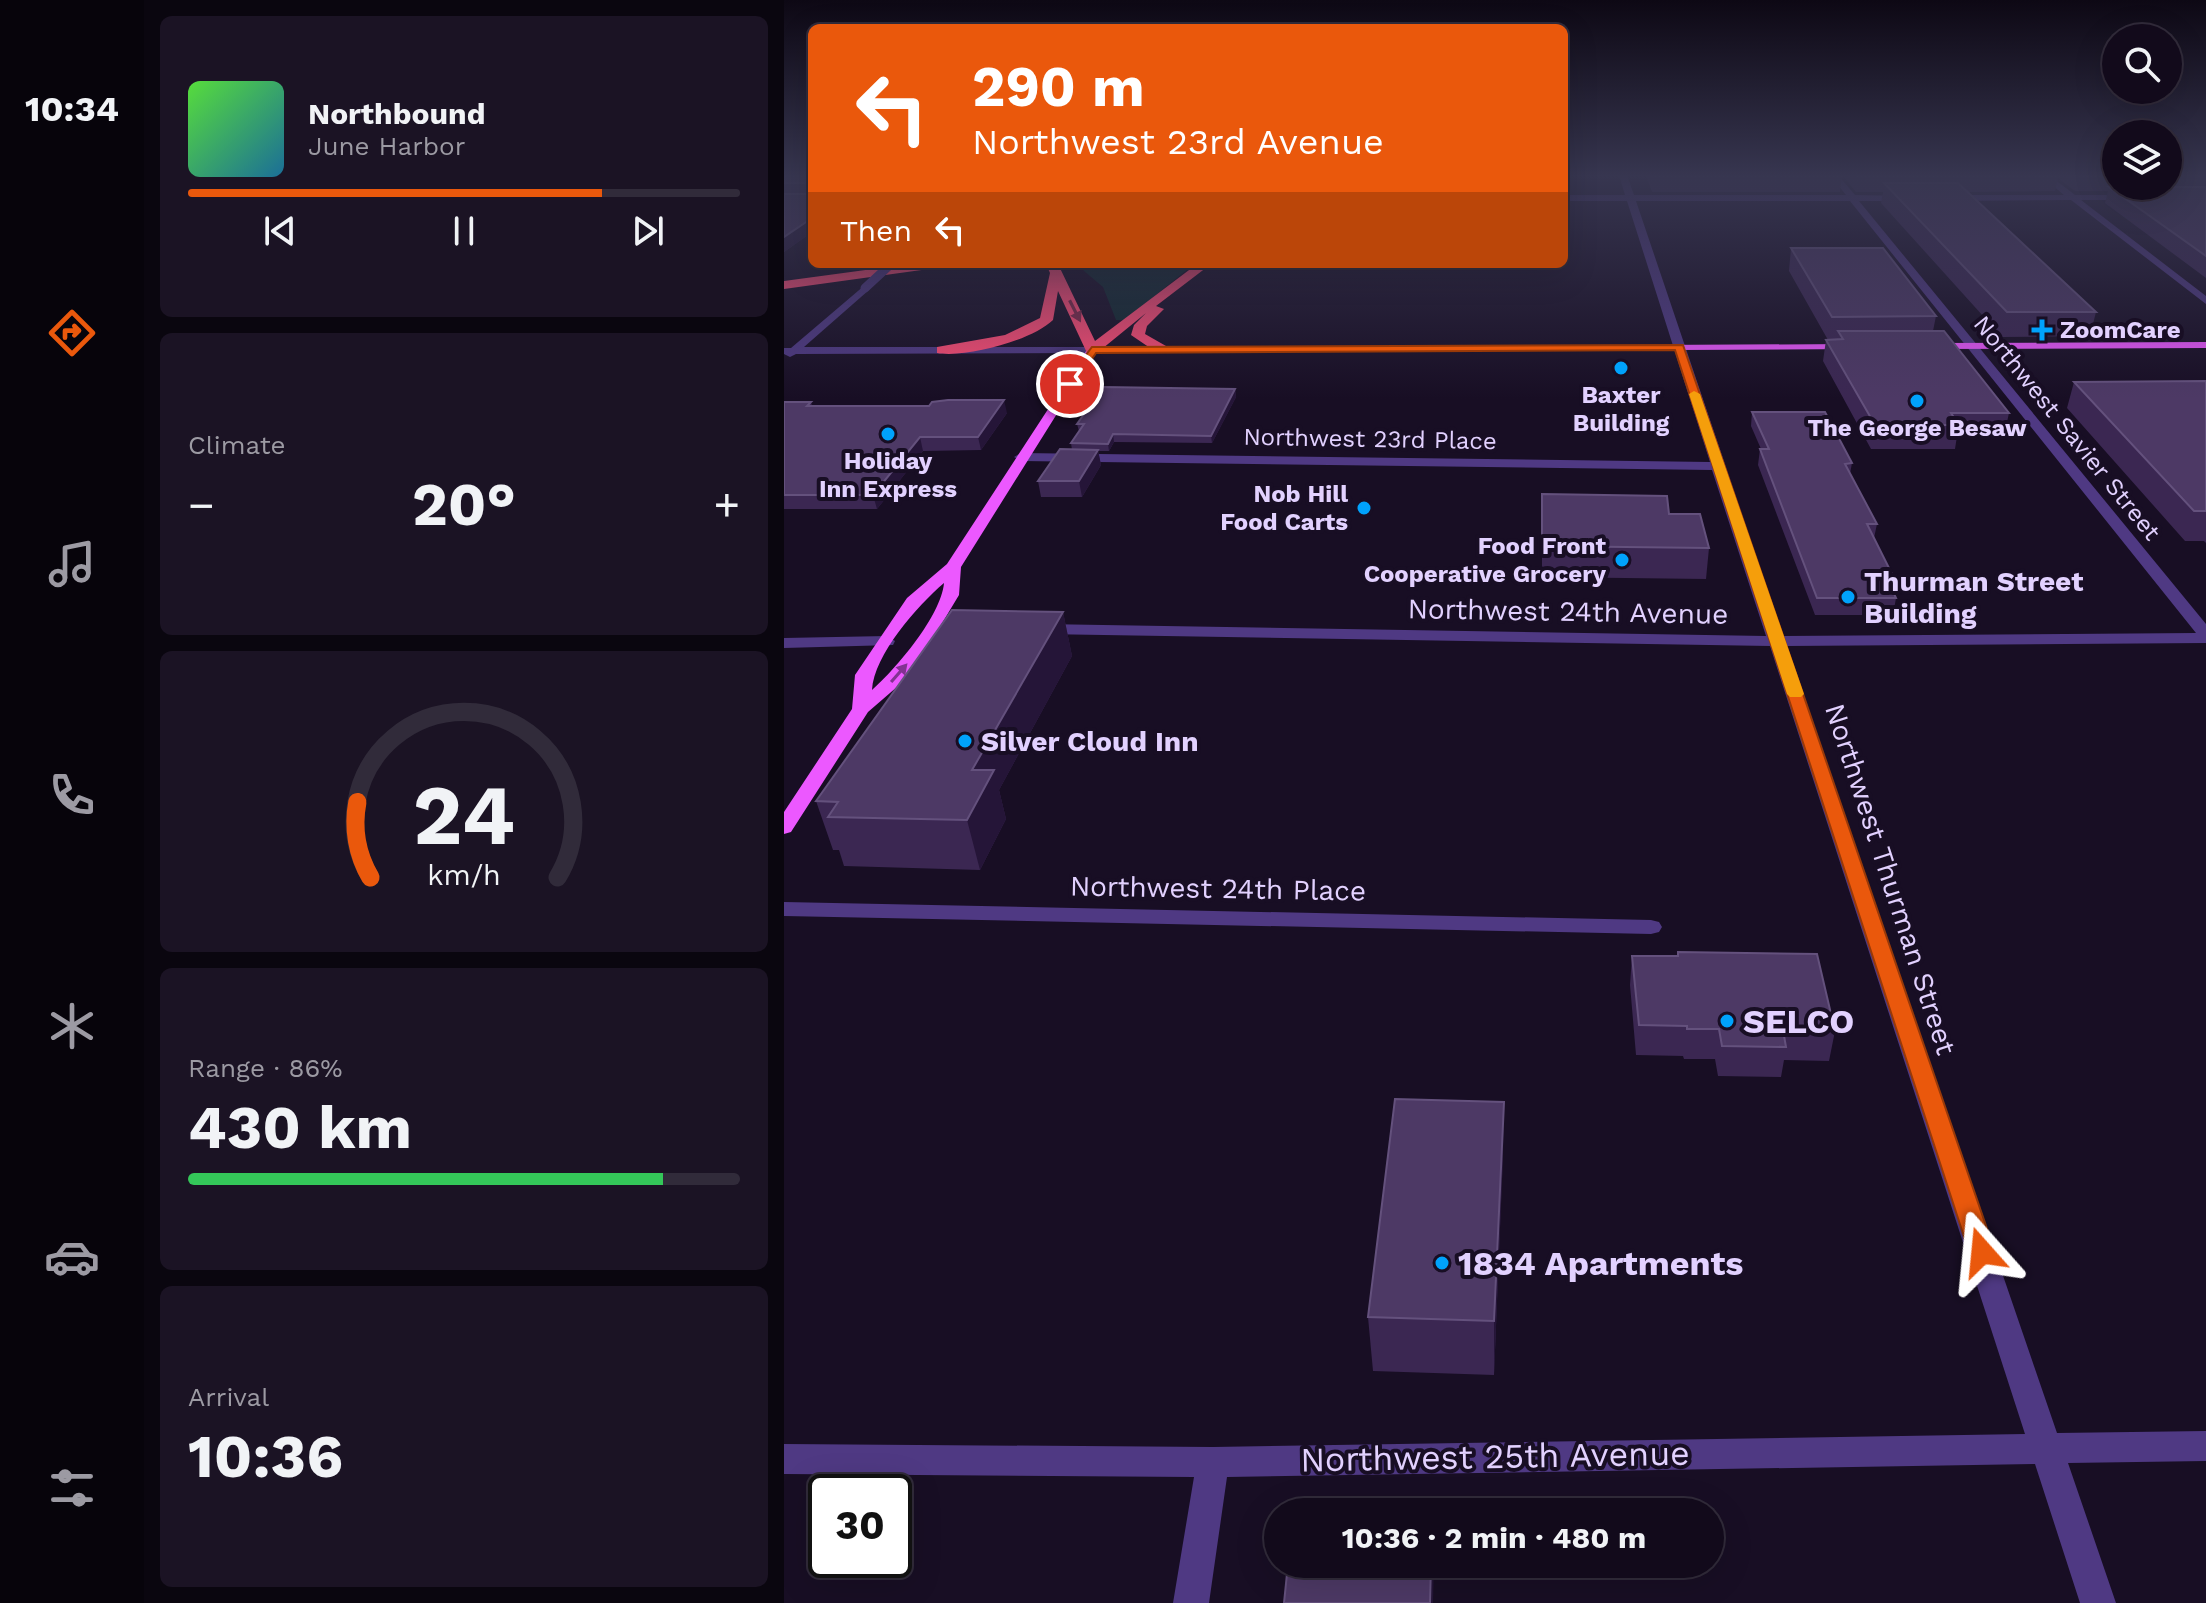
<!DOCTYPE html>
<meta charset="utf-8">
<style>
body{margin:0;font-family:"Work Sans",sans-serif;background:#1b1324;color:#f1f3f6;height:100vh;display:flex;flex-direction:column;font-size:30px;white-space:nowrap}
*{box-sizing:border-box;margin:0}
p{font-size:26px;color:#9c9aa3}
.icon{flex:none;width:44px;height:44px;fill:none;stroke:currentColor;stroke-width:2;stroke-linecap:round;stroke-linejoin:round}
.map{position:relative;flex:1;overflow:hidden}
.panel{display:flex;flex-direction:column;gap:16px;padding:16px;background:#0a060f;width:640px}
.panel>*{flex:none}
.banner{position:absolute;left:24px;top:24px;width:760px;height:244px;border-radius:12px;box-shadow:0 8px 32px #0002,0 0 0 2px #312b3a;background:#ea580c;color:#fff;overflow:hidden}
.buttons{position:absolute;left:1318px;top:24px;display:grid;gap:16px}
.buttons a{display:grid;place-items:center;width:80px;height:80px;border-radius:50%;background:#120a1b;box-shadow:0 8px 32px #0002,0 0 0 2px #312b3a;font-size:40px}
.speed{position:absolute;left:24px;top:1474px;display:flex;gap:16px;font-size:40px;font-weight:700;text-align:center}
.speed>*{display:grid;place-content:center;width:104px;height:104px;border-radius:50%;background:#120a1b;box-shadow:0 8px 32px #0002,0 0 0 2px #312b3a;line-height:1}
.speed .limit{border:4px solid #111;border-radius:12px;background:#fff;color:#111}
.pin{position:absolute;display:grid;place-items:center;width:68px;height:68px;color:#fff;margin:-34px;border:4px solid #fff;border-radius:50%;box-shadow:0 2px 8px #0007}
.me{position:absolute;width:88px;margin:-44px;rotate:342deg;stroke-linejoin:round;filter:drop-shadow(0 0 6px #0008)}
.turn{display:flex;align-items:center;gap:28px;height:168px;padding:0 32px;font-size:36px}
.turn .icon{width:104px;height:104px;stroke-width:2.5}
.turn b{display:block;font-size:56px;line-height:68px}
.then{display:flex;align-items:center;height:76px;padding:0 32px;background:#0003;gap:16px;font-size:30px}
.big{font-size:60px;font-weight:700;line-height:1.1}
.panel .widget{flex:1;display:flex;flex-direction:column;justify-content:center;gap:12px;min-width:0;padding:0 28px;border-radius:12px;background:#1b1324}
.panel .dial{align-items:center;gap:0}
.dial svg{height:208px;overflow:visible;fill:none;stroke:#312b3a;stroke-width:7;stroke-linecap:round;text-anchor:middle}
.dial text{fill:#f1f3f6;stroke:none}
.song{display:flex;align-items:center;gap:24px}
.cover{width:96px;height:96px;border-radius:12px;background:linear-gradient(135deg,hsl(110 70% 55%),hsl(200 70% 35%))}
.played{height:8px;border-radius:4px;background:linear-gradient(90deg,#ea580c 75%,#312b3a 75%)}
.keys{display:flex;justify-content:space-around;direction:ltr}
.heat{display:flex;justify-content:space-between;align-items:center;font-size:44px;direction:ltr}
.charge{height:12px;border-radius:6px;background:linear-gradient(90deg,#34c759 86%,#312b3a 0)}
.trip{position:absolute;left:480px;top:1498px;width:460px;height:80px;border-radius:40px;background:#120a1b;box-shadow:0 8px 32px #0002,0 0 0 2px #312b3a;font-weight:700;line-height:80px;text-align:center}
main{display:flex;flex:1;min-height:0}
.tabs{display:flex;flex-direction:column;width:144px;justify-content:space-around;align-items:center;background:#07040b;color:#9c9aa3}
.tabs .icon{width:56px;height:56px}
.tabs .on{color:#ea580c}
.tabs b{font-size:36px;color:#f1f3f6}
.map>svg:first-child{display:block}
.green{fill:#11282e}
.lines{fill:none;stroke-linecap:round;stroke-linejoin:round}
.minor{fill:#4f3983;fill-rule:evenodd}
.major{fill:#ec58ff;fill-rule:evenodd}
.highway{fill:#ff4c74;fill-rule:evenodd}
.minor-bridge{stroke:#4f3983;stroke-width:9}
.wall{fill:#3b2752}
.shaded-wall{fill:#251538}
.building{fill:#4d3965;stroke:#64517d;stroke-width:2}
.oneway{fill:#802a48}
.oneway2{fill:#823392}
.route{fill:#ea580c;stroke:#983908;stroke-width:2}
.slow{fill:#f59e0b}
.poi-dot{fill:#00a2fc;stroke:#180e24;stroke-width:3}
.labels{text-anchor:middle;stroke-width:8;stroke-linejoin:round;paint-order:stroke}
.far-poi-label{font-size:24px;font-weight:bold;fill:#e2d1ff;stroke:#180e24}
.far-street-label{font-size:24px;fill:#e2d1ff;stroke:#180e24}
.poi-label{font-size:28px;font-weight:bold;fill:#e2d1ff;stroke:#180e24;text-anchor:start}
.street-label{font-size:28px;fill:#e2d1ff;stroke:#180e24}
.near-poi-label{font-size:34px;font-weight:bold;fill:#e2d1ff;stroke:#180e24;text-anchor:start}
.near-street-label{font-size:34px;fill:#e2d1ff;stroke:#180e24}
</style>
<main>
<nav class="tabs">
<b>10:34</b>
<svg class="icon on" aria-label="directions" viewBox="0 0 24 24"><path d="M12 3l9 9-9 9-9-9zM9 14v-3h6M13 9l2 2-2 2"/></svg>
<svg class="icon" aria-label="music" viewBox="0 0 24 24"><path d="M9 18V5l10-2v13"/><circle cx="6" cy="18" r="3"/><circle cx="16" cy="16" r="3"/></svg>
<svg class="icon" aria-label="phone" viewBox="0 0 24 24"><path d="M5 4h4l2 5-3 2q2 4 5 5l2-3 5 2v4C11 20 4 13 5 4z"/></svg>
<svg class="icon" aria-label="climate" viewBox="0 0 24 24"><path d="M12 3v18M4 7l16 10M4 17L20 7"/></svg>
<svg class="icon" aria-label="car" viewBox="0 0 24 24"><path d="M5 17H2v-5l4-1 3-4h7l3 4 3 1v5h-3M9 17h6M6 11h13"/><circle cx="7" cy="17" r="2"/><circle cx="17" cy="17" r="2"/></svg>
<svg class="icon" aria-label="filters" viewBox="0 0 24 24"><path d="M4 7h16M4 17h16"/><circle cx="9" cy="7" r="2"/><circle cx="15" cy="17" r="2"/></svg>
</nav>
<section class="panel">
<div class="widget">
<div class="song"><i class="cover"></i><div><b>Northbound</b><p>June Harbor</p></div></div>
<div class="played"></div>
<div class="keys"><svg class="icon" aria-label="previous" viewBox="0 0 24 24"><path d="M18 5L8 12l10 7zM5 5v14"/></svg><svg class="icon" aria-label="pause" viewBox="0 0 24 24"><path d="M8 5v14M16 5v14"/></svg><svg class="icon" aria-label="next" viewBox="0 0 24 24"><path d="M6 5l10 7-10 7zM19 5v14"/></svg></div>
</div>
<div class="widget"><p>Climate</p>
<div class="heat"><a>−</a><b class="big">20°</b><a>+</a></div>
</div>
<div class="widget dial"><svg viewBox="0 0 100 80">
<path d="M14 69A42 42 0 1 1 86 69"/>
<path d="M14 69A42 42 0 0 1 9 40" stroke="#ea580c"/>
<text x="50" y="56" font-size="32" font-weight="700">24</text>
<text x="50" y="72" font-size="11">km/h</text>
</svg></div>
<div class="widget"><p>Range · 86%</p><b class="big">430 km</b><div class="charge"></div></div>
<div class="widget"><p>Arrival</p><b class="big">10:36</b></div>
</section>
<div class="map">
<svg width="1422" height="1603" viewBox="0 0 1422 1603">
<rect width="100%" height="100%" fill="#180e24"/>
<polygon class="green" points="296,264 410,264 341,320 332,320 319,287 300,271"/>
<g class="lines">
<g class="minor">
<path d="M835,175H843L850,195H1062L1046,175H1054L1071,195L1127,196L1124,201H1075L1422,624V643L1003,646L1273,1433L1422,1431V1461L1284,1463L1332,1603H1296L1251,1464L443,1477L425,1603H389L410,1477L0,1474V1444L429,1447L1241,1434L986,646L258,634L250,629L258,624L982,636L928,470L237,461L230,457L237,453L926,462L843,201H780V195H841ZM852,201H1066L1412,633L999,636Z"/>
<polygon points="1256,175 1265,175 1291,195 1351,195 1348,200 1297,200 1422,296 1422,304 1287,200 1164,201 1160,198 1164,195 1280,195"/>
<polygon points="81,285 86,288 85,290 20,347 308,347 314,350 308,353 12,354 6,357 0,354 0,348 7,348"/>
<polygon points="103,636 111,641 109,645 0,648 0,638"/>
<polygon points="0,902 867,920 875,922 878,927 875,932 867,934 0,916"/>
</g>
<g class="major">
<polygon points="1422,342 1422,348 1147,349 1141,346 1147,343"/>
<path d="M1067,344L1071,345V349L311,353L177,567L175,595L154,630L121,680L84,712L7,832L0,834V812L68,709L71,675L123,598L163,564L304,348ZM160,583C157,616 112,669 88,690C90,655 133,606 160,583Z"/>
</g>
<g class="highway">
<polygon points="126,264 158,264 152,268 0,289 0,281"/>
<path d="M262,264H274L311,341L413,264H427L372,306L380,309L363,326L361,334L382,346V352H372L347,335L350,325L362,313L313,353H303L274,291L269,320C247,341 182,358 153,353V347L221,335L256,318L266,273Z"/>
</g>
<polyline class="minor-bridge" points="81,288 107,264"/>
</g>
<g class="wall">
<polygon points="0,175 28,175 28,232 0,252"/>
<polygon points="862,175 1057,175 1058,176 1056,192 868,192"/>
<polygon points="1058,175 1332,175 1332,186 1384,186 1384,175 1422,175 1422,278 1321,203 1324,191 1291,191 1274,178 1271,191 1183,192 1312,312 1306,336 1218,337 1097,203 1099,192 1072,192"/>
<polygon points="1007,248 1152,316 1149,331 1225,413 1220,436 1173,436 1171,449 1087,449 1039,361 1042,340 1044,340 1005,271"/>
<polygon points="1422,381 1422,543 1420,541 1401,541 1283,408 1290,382"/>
<polygon points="451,389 452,397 428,443 330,442 325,451 314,451 317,465 298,497 257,497 254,481 288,450 287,443 295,431 293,424"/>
<polygon points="0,402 27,402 28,406 223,413 197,450 139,451 93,509 0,509"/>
<polygon points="968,412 1068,463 1066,474 1093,524 1090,538 1111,580 1109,591 1112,598 1109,615 1031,615 974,465 976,449 977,449 967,426"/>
<polygon points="758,494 885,514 925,548 922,579 758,577"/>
<polygon points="279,612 288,656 215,790 222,819 196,870 60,866 55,850 49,850 32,801"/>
<polygon points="894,952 1051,1031 1045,1061 1000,1060 997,1077 934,1076 931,1059 900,1059 899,1056 852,1055 846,985 848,956 893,956"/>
<polygon points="719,1155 710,1375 589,1371 584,1317"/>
</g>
<g class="shaded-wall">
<polygon points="28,218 28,232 0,252 0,237"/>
<polygon points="451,389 452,397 428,443 427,436"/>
<polygon points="220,400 223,413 197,450 194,437"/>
<polygon points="329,434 330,442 325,451 324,444"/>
<polygon points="136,437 139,451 93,509 89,495"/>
<polygon points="314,450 317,465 298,497 295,481"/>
<polygon points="279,612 288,656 215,790 222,819 196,870 183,820 188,770"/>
<polygon points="720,1102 719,1155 710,1375 710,1321"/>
<polygon points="647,1564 650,1564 649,1603 646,1603"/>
</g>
<g class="building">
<polygon points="0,175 28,175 28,218 0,237 0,194 25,194 27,183 0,183"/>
<polygon points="869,175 1057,175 1058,176 869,176"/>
<polygon points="1073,175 1273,175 1274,176 1074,176"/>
<polygon points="1293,175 1332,175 1332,176 1295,176"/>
<polygon points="1100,183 1174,183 1312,312 1223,312"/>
<polygon points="1325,187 1422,187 1422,256"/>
<polygon points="1007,248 1099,248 1152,316 1048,317"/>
<polygon points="1054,331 1160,331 1225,413 1167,413 1175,425 1091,425 1042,340 1059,339"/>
<polygon points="1422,381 1422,511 1410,511 1290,382"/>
<polygon points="319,387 451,389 427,436 329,434 324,444 287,443 300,424 293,424"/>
<polygon points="164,400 220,400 194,437 136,437 89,495 0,495 0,402 27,402 23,406 145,406 148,402"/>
<polygon points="968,412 1041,412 1068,463 1061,464 1093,524 1083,524 1111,580 1104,580 1112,598 1033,598 976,449 985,449"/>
<polygon points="276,449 314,450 295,481 254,481"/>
<polygon points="758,494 883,496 885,514 916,514 925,548 758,546"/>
<polygon points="168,610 279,612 188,770 210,770 183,820 44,817 54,802 32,801"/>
<polygon points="894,952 1033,954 1051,1031 999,1030 1002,1047 938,1046 935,1029 903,1029 903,1026 855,1025 848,956 894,956"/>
<polygon points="611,1099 720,1102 710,1321 584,1317"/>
<polygon points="504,1564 647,1564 646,1603 500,1603"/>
</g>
<defs><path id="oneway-solid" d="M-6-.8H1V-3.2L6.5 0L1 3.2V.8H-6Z" transform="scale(2)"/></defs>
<use class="oneway" href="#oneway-solid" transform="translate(291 311) rotate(63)"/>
<use class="oneway2" href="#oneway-solid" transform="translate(115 673) rotate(-49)"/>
<linearGradient id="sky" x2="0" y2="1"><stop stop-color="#0d0814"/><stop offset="0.44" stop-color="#373650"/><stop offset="1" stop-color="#373650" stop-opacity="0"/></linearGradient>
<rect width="1422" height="399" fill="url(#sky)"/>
<polygon class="route" points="899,345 1211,1252 1207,1260 1198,1263 1188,1260 1185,1252 891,350 312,353 290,386 280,384 308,347"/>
<polygon class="slow" points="910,391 916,394 1020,694 1017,697 1006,697 1003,694 905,394"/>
<g class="poi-dot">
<path d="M1254 318h8v8h8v8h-8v8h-8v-8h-8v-8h8z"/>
<circle cx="837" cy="368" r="8"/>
<circle cx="1133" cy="401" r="8"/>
<circle cx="104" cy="434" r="8"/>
<circle cx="580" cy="508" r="8"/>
<circle cx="838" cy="560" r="8"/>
<circle cx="1064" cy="597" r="8"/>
<circle cx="181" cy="741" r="8"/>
<circle cx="943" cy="1021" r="8"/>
<circle cx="658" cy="1263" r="8"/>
</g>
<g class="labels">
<g class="far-poi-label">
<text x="1276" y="338" text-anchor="start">ZoomCare</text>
<text x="837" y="403">Baxter<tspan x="837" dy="28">Building</tspan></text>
<text x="1133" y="436">The George Besaw</text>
<text x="104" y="469">Holiday<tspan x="104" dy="28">Inn Express</tspan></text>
<text x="564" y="502" text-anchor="end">Nob Hill<tspan x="564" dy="28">Food Carts</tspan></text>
<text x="822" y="554" text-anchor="end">Food Front<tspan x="822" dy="28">Cooperative Grocery</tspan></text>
</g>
<g class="far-street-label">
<text transform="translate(1283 428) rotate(51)" y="8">Northwest Savier Street</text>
<text transform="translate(586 439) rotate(1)" y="8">Northwest 23rd Place</text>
</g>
<g class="poi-label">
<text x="1080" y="591">Thurman Street<tspan x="1080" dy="32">Building</tspan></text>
<text x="197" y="751">Silver Cloud Inn</text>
</g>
<g class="street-label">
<text transform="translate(784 611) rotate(1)" y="10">Northwest 24th Avenue</text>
<text transform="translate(1107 879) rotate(72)" y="10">Northwest Thurman Street</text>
<text transform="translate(434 888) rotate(1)" y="10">Northwest 24th Place</text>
</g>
<g class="near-poi-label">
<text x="959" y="1033">SELCO</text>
<text x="674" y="1275">1834 Apartments</text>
</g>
<g class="near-street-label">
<text transform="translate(711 1456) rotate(-1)" y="12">Northwest 25th Avenue</text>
</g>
</g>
</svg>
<div class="buttons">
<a><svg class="icon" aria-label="search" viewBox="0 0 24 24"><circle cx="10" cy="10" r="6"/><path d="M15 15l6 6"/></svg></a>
<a><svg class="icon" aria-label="layers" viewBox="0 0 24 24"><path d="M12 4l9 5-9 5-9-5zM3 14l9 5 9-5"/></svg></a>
</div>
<div class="speed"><div class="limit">30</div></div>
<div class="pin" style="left:286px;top:384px;background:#d93025"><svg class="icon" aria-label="arrive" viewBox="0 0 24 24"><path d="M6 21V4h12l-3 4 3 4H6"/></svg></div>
<svg class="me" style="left:1198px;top:1252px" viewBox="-20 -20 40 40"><path d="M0-17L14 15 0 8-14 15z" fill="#ea580c" stroke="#fff" stroke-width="4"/></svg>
<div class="trip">10:36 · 2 min · 480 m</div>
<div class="banner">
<div class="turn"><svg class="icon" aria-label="left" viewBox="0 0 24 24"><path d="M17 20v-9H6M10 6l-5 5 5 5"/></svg><div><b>290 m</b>Northwest 23rd Avenue</div></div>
<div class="then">Then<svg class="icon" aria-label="left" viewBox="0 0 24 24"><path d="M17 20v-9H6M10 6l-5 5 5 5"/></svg></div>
</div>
</div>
</main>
